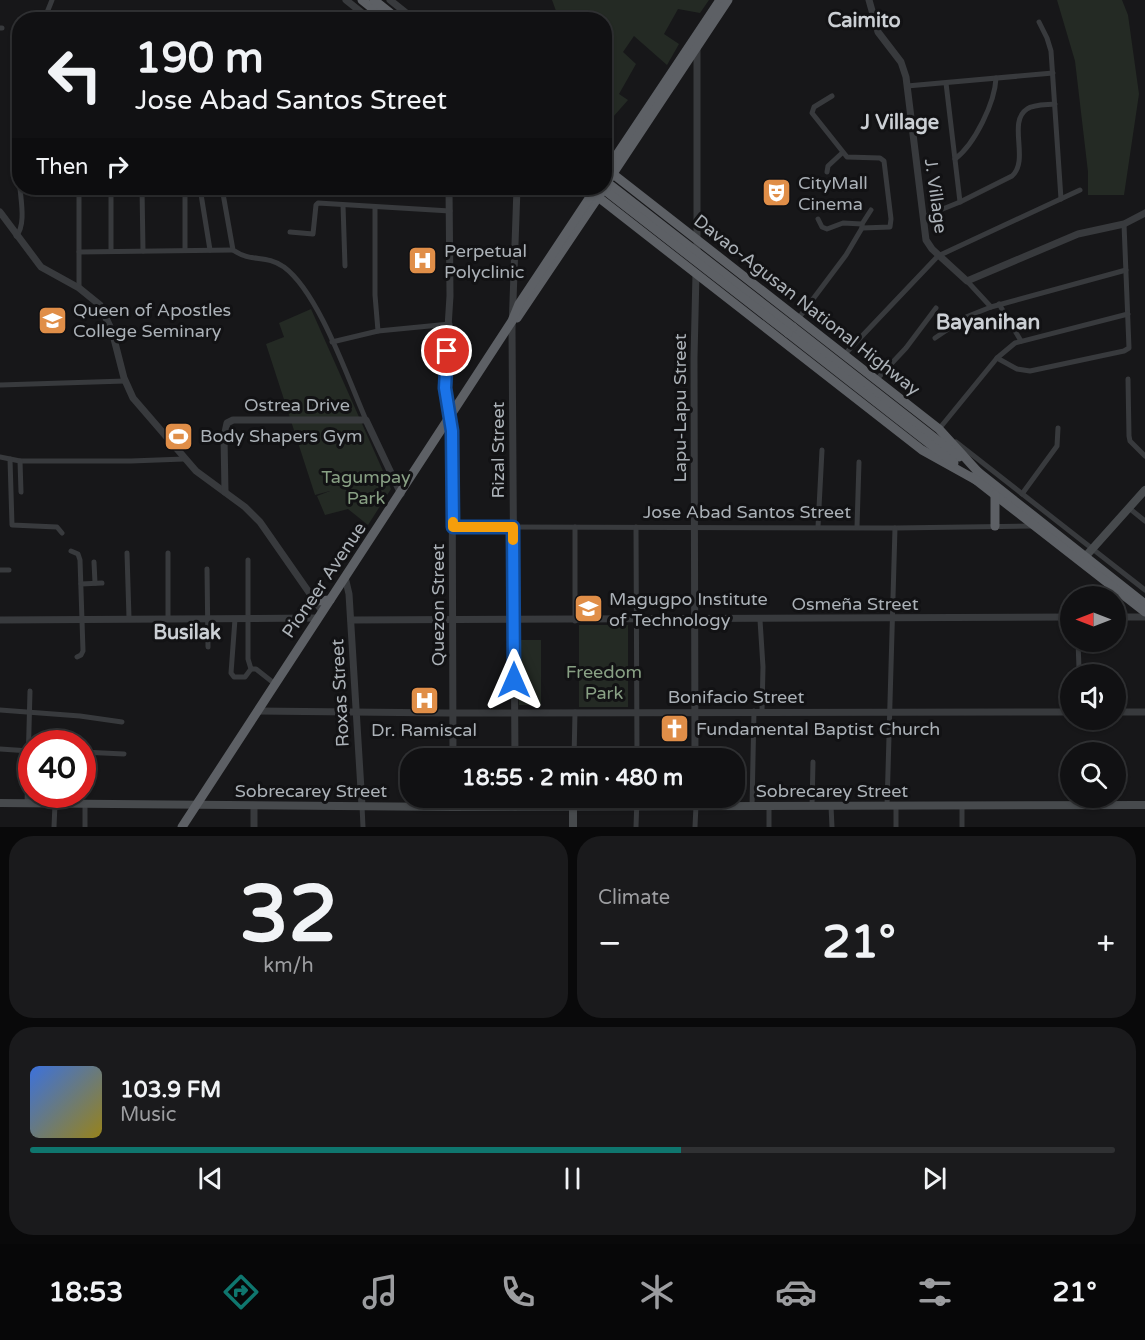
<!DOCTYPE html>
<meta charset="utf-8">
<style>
body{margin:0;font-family:"Varela Round",sans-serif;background:#1a1a1c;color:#f1f3f6;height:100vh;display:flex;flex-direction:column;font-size:22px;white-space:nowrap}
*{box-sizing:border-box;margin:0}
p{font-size:20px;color:#9c9da0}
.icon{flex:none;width:33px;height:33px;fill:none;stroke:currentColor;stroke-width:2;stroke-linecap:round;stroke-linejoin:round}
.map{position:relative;height:827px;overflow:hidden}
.details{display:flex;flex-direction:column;gap:9px;padding:9px;background:#09090a;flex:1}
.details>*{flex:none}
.guide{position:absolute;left:12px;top:12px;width:600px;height:183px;border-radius:24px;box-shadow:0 2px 4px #0004,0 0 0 2px #303133;background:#111113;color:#f1f3f6;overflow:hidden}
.needle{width:39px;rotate:270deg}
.buttons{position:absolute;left:1060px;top:586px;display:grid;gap:12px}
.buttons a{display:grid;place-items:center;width:66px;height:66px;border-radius:50%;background:#111113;box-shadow:0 2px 4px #0004,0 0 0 2px #303133;font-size:30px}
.speed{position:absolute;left:18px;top:730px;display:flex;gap:12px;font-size:30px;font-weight:700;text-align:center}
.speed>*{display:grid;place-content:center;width:78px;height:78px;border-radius:50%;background:#111113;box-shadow:0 2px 4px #0004,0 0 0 2px #303133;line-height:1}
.speed .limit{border:9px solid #d22;background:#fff;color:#111}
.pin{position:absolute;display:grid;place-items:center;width:51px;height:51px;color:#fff;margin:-26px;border:3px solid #fff;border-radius:50%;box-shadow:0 2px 6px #0007}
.me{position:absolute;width:66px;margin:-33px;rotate:0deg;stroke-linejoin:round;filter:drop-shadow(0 0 4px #0008)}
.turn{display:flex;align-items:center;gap:21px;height:126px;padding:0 24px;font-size:27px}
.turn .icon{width:78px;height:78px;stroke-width:2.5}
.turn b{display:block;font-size:42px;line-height:51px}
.then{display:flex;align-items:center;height:57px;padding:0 24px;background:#0003;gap:12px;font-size:22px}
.big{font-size:45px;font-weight:800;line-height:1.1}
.details .tile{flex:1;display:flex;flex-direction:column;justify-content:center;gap:9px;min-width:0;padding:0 21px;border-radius:24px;background:#1a1a1c}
.details .dial{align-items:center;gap:0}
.dial b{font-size:78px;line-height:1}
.song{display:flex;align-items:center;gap:18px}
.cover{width:72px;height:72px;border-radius:9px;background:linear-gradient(135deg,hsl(220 70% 55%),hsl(50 70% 35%))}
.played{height:6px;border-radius:3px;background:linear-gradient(90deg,#0f766e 60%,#303133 60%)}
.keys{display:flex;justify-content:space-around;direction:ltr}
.heat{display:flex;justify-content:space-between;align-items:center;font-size:33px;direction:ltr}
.details .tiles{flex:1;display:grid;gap:9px;grid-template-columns:1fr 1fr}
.tile:last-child{grid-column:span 2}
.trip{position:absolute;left:400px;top:748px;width:345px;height:60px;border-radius:24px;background:#111113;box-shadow:0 2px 4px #0004,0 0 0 2px #303133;font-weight:800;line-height:60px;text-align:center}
.tab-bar{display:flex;height:96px;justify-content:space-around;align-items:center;background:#070708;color:#9c9da0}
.tab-bar .icon{width:42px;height:42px}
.tab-bar .active{color:#0f766e}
.tab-bar b{font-size:27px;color:#f1f3f6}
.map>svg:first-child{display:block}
.green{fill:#242a24}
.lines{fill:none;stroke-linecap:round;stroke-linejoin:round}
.minor{stroke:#383a3d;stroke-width:5}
.tertiary{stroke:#383a3d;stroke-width:7}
.secondary{stroke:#474a4d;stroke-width:8}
.trunk{stroke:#5d6065;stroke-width:9}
.trunk-bridge{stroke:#5d6065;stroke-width:9}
.route-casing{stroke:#114b97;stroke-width:15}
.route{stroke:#1a73e8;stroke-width:10}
.slow{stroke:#f59e0b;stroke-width:10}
.labels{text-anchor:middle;stroke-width:6;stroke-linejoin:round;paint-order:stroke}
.poi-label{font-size:18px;fill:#abb1b7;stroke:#121214;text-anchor:start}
.street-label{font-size:18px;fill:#abb1b7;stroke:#121214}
.park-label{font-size:18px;fill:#88a084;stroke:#121214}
.neighbourhood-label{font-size:20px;font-weight:bold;fill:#cbcfd4;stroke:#121214}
.quarter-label{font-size:21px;font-weight:bold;fill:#cbcfd4;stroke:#121214}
</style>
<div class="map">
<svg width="1145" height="827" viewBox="0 0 1145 827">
<rect width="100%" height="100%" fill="#171719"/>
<g class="green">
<polygon points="552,0 709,0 700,13 678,9 664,34 679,44 667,65 634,36 623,52 636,64 619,94 628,100 605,126 604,20 559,19"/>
<polygon points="1057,0 1122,0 1128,15 1139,94 1124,195 1088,195 1088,172 1075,61"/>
<polygon points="311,309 391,489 368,525 348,509 325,515 317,496 330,491 315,495 266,344 284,337 279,323"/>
<rect x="579" y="625" width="49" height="82"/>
<rect x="519" y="640" width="22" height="65"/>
</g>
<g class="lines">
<g class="minor">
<polyline points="44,20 52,0"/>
<polyline points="1039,22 1047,38 1051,51 1061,199"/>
<polyline points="0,28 2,28"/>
<polyline points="946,83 960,202"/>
<polyline points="20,85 18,118 20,160"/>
<polyline points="907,86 1053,73"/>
<polyline points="832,96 814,107 812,113 847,157 880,158 884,161 891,219 890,227 862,228 862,224 871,210"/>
<path d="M955,159C975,144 995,102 996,78"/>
<polyline points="827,172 828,166 842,153"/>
<polyline points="79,188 79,288"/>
<polyline points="142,188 143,251"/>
<polyline points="185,188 185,250"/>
<polyline points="200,188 210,250"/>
<path d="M222,188L233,250C252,263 265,254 284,267C319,293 348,379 366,420"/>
<polyline points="343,205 345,266"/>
<polyline points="375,208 375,295 378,331"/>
<path d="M923,217L960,202L1012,176C1030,160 1007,122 1027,109C1034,104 1047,105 1055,104"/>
<polyline points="818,219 822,227 827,229 843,223 862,224"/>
<polyline points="290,232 313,234 316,205 318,203 450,211"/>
<path d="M16,236C26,226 21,201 20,188"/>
<polyline points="111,251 111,188"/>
<polyline points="79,252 233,250"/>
<polyline points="967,281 991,307"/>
<polyline points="999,304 1021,341"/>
<polyline points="798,319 846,255 862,228"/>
<polyline points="935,338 966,317 991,307 1126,270"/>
<polyline points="332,342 378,331 450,324"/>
<polyline points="844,355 938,256 1080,190"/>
<polyline points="997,358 1017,369 1030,371 1124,351 1129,348 1124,224"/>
<polyline points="1128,379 1129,436 1130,441 1145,456"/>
<polyline points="876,380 906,348 936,308"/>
<polyline points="0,385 125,381"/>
<polyline points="939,429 997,358 1015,343 1128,314"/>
<polyline points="956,442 1145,590"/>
<polyline points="0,457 20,461 131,461 184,459"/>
<polyline points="10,459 12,525 57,527 62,533"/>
<polyline points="20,461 21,492"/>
<polyline points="1022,494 1057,446 1058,428"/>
<polyline points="1129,508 1145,521"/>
<polyline points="453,527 895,528 1032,526"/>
<polyline points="575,527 575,621"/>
<polyline points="636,527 637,759"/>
<polyline points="818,527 822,450"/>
<polyline points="857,527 859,462"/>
<polyline points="71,551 78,554 80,560 83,651 81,655 77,657"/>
<polyline points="127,553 129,618"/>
<polyline points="168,553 168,618"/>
<polyline points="94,562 95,583"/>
<polyline points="207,569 208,647"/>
<polyline points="0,570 9,570"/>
<polyline points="81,584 102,583"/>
<polyline points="235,619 231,673 234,677 245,677 251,669 248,659 248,560"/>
<polyline points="760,620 763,667 762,711"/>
<polyline points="1078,642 1079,668"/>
<polyline points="251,669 256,669 275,684"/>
<polyline points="0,710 80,716 122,722"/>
<polyline points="0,749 30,751"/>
<polyline points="82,752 124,754"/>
<polyline points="574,759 575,712"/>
<polyline points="27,804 30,691"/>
<polyline points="85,805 85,827"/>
<polyline points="362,806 363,827"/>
<polyline points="752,806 754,711"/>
<polyline points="812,806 813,762"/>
<polyline points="831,806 832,827"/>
<polyline points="887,806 895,528"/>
<polyline points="54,827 55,804"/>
<polyline points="636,827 637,798"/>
<polyline points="695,827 696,805"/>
<polyline points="769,827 769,806"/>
<polyline points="896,827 896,806"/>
<polyline points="962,827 962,806"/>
</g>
<g class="tertiary">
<polyline points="346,0 371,20"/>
<polyline points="390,0 415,20"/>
<polyline points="869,0 878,32 901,62 906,77 926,240 932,249 967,281 1078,234 1124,224 1145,213"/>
<polyline points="449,188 450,296 445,374 445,388 452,431 453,759"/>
<polyline points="586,188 596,195"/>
<polyline points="0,212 41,267 79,288 100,305 112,331 124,378 133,398 196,471 245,507 260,522 322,611"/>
<polyline points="697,255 697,48"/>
<polyline points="225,492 224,437 227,423 233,420 366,420 401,494"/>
<polyline points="345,577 349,594 362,806"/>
<polyline points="1116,617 1145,617"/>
<polyline points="0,620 318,618"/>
<polyline points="351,620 1071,617"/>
<polyline points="257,711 447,713 1071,712"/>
<polyline points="1116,712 1145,712"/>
<polyline points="515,759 512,329 517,188"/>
<polyline points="695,759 694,358 696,273"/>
<polyline points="515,798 515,807"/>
<polyline points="696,798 696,805"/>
<polyline points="453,807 453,798"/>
<polyline points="254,827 254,806"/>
</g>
<g class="secondary">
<polyline points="1085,557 1145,490"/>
<polyline points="0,803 453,807 1145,805"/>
<polyline points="573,807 573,827"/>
</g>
<g class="trunk">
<polyline points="362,0 387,20"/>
<polyline points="374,0 399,20"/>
<polyline points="604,174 720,0"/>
<polyline points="604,176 613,174 939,429 980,474"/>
<polyline points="610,178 728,0"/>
<polyline points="596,188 598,197 922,450 976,480"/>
<polyline points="517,318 601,193"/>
<polyline points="793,327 959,457"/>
<polyline points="788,333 954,463"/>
<polyline points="977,471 1145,604"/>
<polyline points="972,477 1145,612"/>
<polyline points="995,495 995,526"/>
<polyline points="316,601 330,600"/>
<polyline points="182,827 512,321 519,304 596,188"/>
</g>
<g class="trunk-bridge">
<polyline points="604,180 793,327"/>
<polyline points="602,188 788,333"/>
</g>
</g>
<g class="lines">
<defs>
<polyline id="route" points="447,351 445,388 452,431 453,527 513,527 514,680"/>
</defs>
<use href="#route" class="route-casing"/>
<use href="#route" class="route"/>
<polyline class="slow" points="453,522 453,527 513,527 513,540"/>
</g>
<defs>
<symbol id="theatre-square" viewBox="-11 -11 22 22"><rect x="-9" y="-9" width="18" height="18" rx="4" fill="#e08e48" stroke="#121214"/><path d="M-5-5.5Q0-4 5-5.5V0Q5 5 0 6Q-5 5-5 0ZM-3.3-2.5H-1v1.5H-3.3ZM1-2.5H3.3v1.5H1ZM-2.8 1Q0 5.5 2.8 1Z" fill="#fff"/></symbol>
<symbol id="hospital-square" viewBox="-11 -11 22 22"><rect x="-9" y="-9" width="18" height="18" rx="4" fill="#e08e48" stroke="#121214"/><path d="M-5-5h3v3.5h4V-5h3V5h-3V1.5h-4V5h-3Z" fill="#fff"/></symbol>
<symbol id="university-square" viewBox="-11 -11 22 22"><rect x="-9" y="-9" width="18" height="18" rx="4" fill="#e08e48" stroke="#121214"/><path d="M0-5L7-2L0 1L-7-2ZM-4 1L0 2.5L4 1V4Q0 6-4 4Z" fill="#fff"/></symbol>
<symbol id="stadium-square" viewBox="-11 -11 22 22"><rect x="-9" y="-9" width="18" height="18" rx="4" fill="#e08e48" stroke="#121214"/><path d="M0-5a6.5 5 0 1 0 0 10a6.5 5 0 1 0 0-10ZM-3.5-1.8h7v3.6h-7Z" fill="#fff"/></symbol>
<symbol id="church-square" viewBox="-11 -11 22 22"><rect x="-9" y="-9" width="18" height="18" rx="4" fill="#e08e48" stroke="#121214"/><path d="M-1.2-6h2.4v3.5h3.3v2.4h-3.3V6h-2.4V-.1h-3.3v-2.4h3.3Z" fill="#fff"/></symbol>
</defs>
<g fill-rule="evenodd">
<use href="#theatre-square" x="760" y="176" width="33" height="33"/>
<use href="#hospital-square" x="406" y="244" width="33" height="33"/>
<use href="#university-square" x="36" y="304" width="33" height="33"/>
<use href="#stadium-square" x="162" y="420" width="33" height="33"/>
<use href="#university-square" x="572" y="592" width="33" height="33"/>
<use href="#hospital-square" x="408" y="684" width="33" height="33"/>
<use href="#church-square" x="658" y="712" width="33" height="33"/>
</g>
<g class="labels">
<g class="poi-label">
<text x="798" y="189">CityMall<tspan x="798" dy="21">Cinema</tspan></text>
<text x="444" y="257">Perpetual<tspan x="444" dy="21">Polyclinic</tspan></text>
<text x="73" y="316">Queen of Apostles<tspan x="73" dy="21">College Seminary</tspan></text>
<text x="200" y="442">Body Shapers Gym</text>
<text x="609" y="605">Magugpo Institute<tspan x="609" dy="21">of Technology</tspan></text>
<text x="696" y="735">Fundamental Baptist Church</text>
<text x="424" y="736" text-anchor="middle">Dr. Ramiscal</text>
</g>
<g class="street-label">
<text transform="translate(936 196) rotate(82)" y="6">J. Village</text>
<text transform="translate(807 305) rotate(38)" y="6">Davao-Agusan National Highway</text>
<text x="297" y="411">Ostrea Drive</text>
<text transform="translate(680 408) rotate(-90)" y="6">Lapu-Lapu Street</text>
<text transform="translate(498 450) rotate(-90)" y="6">Rizal Street</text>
<text x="747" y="518">Jose Abad Santos Street</text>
<text transform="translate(324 580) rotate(-56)" y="6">Pioneer Avenue</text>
<text x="855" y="610">Osmeña Street</text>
<text transform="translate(438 605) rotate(-90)" y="6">Quezon Street</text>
<text transform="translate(340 693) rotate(-93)" y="6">Roxas Street</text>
<text x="736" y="703">Bonifacio Street</text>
<text x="311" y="797">Sobrecarey Street</text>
<text x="832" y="797">Sobrecarey Street</text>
</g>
<g class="park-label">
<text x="366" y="483">Tagumpay<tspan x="366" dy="21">Park</tspan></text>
<text x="604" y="678">Freedom<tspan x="604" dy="21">Park</tspan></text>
</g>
<g class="neighbourhood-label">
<text x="864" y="27">Caimito</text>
<text x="900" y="129">J Village</text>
<text x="187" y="639">Busilak</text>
</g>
<g class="quarter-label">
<text x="988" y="329">Bayanihan</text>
</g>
</g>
</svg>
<div class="buttons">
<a><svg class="needle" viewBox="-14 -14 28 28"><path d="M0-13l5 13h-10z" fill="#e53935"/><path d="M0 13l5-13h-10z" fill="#9c9da0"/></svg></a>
<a><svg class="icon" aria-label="sound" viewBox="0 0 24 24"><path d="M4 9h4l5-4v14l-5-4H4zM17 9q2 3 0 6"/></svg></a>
<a><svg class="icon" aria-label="search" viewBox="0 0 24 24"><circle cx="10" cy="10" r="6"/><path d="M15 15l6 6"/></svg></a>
</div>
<div class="speed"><div class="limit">40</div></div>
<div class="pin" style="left:447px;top:351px;background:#d93025"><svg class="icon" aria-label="arrive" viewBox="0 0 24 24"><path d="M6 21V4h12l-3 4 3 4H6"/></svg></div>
<svg class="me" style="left:514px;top:680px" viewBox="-20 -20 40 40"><path d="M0-17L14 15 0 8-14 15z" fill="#1a73e8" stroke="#fff" stroke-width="4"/></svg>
<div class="trip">18:55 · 2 min · 480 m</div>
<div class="guide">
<div class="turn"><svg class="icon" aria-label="left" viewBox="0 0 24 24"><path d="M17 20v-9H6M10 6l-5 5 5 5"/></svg><div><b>190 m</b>Jose Abad Santos Street</div></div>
<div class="then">Then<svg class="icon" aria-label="right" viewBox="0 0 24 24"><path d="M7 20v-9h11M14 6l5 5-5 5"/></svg></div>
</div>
</div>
<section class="details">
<div class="tiles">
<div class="tile dial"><b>32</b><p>km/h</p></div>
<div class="tile"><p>Climate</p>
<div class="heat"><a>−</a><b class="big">21°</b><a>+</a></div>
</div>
<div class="tile">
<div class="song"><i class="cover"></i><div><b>103.9 FM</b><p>Music</p></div></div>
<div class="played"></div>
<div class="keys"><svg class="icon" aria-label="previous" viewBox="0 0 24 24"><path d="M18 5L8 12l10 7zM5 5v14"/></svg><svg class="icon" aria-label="pause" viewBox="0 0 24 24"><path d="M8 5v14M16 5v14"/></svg><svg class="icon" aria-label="next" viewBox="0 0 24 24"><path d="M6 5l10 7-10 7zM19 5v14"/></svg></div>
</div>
</div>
</section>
<nav class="tab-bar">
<b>18:53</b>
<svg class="icon active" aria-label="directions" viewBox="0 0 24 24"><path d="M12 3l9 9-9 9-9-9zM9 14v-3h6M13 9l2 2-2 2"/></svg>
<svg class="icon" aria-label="music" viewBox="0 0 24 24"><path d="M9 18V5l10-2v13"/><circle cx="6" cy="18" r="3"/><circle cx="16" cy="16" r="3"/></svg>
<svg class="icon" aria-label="phone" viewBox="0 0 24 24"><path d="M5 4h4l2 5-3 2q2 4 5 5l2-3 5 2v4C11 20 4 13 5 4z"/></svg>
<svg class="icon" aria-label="climate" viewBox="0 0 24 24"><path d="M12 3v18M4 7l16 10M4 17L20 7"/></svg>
<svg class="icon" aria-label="car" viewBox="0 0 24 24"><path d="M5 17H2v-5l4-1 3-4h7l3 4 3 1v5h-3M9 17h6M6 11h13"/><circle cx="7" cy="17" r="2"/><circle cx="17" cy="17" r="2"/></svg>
<svg class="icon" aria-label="filters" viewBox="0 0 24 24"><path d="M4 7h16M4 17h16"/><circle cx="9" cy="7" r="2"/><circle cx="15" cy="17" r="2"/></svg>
<b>21°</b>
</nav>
